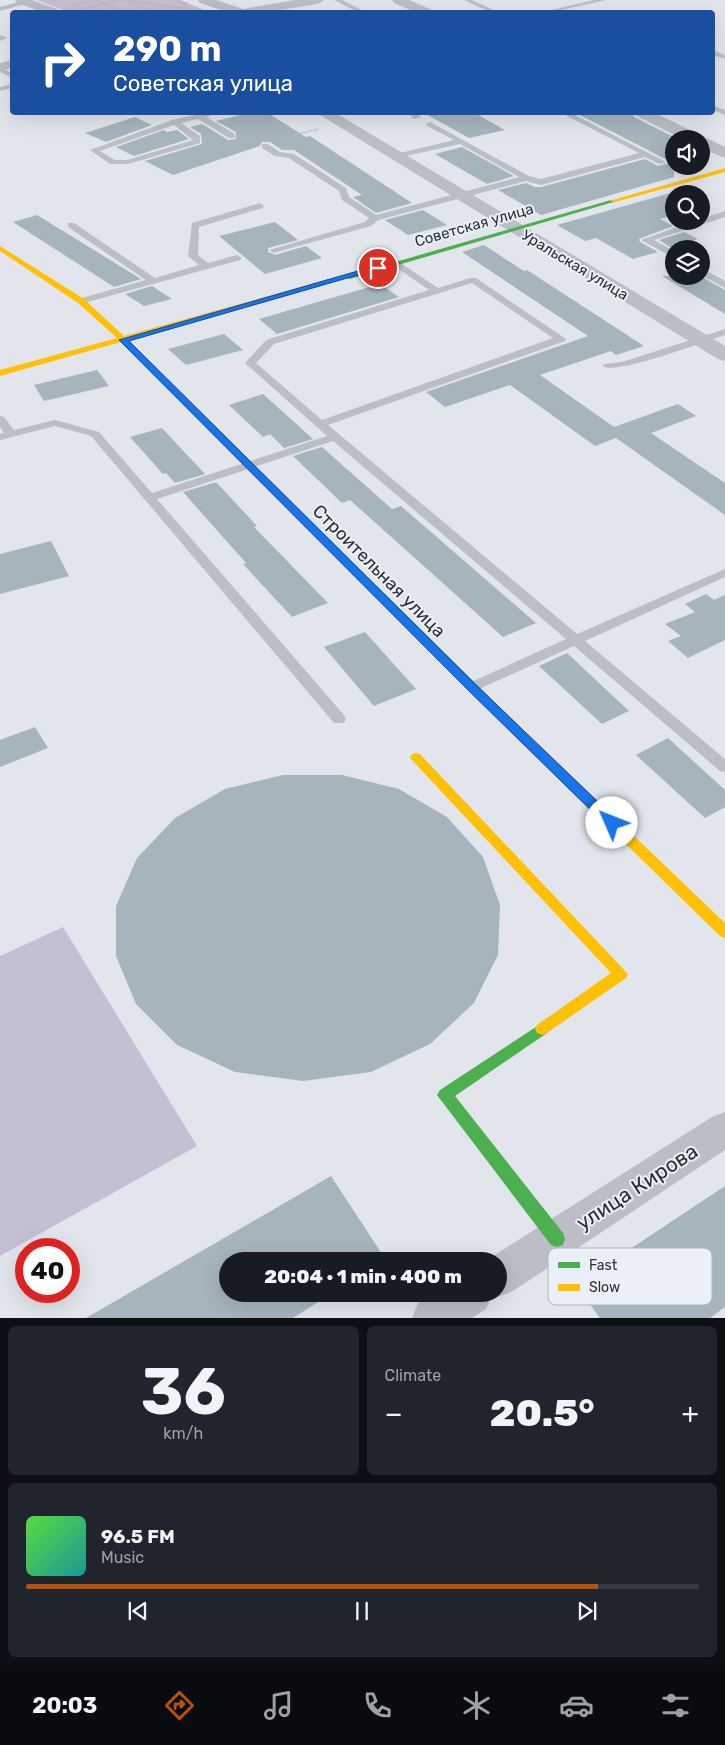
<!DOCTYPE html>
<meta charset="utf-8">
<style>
body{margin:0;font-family:Rubik,sans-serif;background:#20242c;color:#f1f3f6;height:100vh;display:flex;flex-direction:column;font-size:19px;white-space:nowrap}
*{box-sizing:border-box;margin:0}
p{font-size:16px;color:#9ea1a6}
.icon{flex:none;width:28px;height:28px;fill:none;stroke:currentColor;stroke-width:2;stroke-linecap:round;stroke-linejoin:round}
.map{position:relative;height:1318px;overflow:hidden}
.sheet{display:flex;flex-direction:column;gap:8px;padding:8px;background:#0d0f14;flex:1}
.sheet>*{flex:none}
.banner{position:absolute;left:10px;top:10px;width:705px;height:105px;border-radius:5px;box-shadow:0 5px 20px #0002;background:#1a4fa0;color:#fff;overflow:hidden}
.tools{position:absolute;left:665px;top:130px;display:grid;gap:10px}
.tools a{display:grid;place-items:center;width:45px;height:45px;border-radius:50%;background:#171b24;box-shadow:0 5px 20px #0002;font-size:25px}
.speed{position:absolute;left:15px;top:1238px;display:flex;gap:10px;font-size:25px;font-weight:700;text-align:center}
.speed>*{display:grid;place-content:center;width:65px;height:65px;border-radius:50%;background:#171b24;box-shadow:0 5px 20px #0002;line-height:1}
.speed .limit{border:8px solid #d22;background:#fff;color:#111}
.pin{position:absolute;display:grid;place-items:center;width:42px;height:42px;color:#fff;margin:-21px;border:2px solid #fff;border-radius:50%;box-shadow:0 1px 5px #0007}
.me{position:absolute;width:55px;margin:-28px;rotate:314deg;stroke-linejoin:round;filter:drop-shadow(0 0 4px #0008)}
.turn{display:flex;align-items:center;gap:18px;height:105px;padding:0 20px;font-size:22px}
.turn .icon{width:65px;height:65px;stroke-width:2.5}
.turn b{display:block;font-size:35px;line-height:42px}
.big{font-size:38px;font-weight:800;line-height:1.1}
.sheet .widget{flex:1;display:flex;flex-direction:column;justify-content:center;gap:8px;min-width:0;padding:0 18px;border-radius:8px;background:#20242c}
.sheet .dial{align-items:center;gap:0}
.dial b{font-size:65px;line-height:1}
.song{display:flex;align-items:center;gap:15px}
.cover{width:60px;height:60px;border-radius:8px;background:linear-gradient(135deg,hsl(110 70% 55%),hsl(180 70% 35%))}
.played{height:5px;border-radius:2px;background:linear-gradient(90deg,#b45309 85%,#363941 85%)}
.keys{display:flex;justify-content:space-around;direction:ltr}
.heat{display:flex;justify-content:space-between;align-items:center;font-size:28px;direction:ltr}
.sheet .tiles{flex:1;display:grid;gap:8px;grid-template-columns:1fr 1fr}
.widget:last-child{grid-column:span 2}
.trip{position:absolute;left:219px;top:1252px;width:288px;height:50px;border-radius:25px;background:#171b24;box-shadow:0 5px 20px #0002;font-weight:800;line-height:50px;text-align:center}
.tab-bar{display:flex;height:80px;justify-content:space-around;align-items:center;background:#090b0e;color:#9ea1a6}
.tab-bar .icon{width:35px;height:35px}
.tab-bar .on{color:#b45309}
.tab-bar b{font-size:22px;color:#f1f3f6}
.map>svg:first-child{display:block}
.green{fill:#c5bfd3}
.building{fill:#a6b4be}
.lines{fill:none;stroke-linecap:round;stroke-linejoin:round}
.path{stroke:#b3b8be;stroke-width:2;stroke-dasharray:1 1;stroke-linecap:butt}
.lane{fill:#bbbfc5;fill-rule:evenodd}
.street{fill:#bbbfc5;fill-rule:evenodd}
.fast{fill:#4caf50;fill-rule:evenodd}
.slow{fill:#ffc107;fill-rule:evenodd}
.route{fill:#1a73e8;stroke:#114b97}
.labels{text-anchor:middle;stroke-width:4;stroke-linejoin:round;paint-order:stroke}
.far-street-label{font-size:15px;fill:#2a3136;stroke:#eaeff8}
.street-label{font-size:18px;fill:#2a3136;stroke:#eaeff8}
.near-street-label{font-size:21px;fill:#2a3136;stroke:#eaeff8}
.key{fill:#eaeff8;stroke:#b0b6be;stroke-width:1}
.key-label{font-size:14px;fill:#2a3136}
</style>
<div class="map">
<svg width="725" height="1318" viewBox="0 0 725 1318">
<rect width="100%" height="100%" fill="#e2e6ec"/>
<g class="green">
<polygon points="37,0 180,0 209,12 68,12"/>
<polygon points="63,927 197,1146 0,1256 0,956"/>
</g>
<g class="building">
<polygon points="253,112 266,112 306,137 310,136 412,203 376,213 353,197 362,195 294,150 282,150 270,142 262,142 260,146 173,175 145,161 202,144 201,134 190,127 202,124 228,140 236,139 236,132 216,121"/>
<polygon points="422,112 473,112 505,130 469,138"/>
<polygon points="574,112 631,112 634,117 674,137 674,177 541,215 498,190 526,183 535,187 541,187 645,159 658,166 668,163 667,160"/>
<polygon points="135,117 152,125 106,142 85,133"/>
<polygon points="164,130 167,132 177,130 189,139 134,156 116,147"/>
<polygon points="462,147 514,176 487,184 435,154"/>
<polygon points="688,188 699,194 674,194 674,215 660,219 673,226 639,239 640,242 658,252 633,259 596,238 585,241 557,225"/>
<polygon points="423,210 447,225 408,235 385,220"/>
<polygon points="37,215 141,279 114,287 13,222"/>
<polygon points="275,222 298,240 268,248 268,252 275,255 306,246 322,258 265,274 219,236"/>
<polygon points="684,232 698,239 672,248 659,240"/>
<polygon points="484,245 524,271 527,270 644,346 616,355 611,351 540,375 614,427 678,404 696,416 651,433 725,483 725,515 616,438 595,446 510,385 445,407 426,392 588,336 462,252"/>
<polygon points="662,276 700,276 725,290 725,314"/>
<polygon points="380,284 399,297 277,334 259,319"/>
<polygon points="152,286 172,299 144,306 125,294"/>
<polygon points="224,334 243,350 186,365 168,349"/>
<polygon points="97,370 109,386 44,401 34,385"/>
<polygon points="263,394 313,439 284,448 270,434 263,437 229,405"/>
<polygon points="162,428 205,474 175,483 166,473 163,474 130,437"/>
<polygon points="322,447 392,509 401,506 536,623 503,637 350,500 342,503 293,456"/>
<polygon points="213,483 217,483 257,526 254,527 328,603 292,617 243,564 246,563 183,492"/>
<polygon points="51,541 69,576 0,594 0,554"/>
<polygon points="706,594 714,600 725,595 725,640 688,658 668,641 681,636 665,624 695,612 685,604"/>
<polygon points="365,632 416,689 374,706 324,647"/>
<polygon points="567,653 629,711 602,724 539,666"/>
<polygon points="35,727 48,748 0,767 0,740"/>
<polygon points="668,738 725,790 725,807 705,818 636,755"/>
<polygon points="283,775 342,775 399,789 447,817 483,857 500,905 498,955 474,1003 430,1044 371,1072 303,1081 235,1072 177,1045 136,1004 116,956 116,906 137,858 175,818 225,789"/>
<polygon points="331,1176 386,1260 228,1261 228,1294 331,1294 293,1318 86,1318"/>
<polygon points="725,1186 725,1307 710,1318 600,1318 576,1285"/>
</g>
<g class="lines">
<g class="path">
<polyline points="95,0 127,12"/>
<polyline points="123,0 189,9"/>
<polyline points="177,0 187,4"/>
<polyline points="128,2 155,12"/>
<polyline points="104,4 111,12"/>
<polyline points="69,6 95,0"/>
<polyline points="69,12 119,0"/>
<polyline points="280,138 319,129"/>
<polyline points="211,147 222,152 228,151"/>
</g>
<g class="lane">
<polygon points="26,0 29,2 28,3 0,11 0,7"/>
<polygon points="334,0 342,0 365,12 358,12"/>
<polygon points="464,0 472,0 497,12 490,12"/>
<polygon points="594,0 606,0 553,12 543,12"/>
<polygon points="0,35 6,37 7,38 0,41"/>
<polygon points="712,50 725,55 725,59 712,55"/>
<polygon points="0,67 12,73 12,78 0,72"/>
<polygon points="12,84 12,88 0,91 0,87"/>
<polygon points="712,105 725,110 725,115 712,110"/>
<path d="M207,112L215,114L206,117L235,134V138H229L198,119L181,123L200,136V143L128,164H110L90,150L172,120ZM174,125L193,140L127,160H115L100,151Z"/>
<polygon points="407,112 416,112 421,117 414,119"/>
<polygon points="559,112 569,112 666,162 659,164 645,157 541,185 526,181 378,220 371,226 277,252 274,253 269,250 365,222 369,218 342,200 339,191 289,158 275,156 262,148 262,144 268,144 280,152 294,154 346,188 349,197 376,215 519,177 460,144 392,159 392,155 454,140 427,126 426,124 430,122 529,176 541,179 639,153"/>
<polygon points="260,203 264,206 263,208 199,227 198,255 208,263 237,255 242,258 240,260 84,303 81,304 76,301 78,299 146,280 68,227 68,223 74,223 155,278 199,265 188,256 192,223"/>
<polygon points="725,211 725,217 654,240 674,251 674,258 641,240 694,221 701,221 701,219"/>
<path d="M396,260L438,288L470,278H476L566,339L565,341L328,425L577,634L725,569V577L585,641L725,759V772L720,771L574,646L477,690H467L465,687L467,684L566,639L333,441L157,499L344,715L346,719L344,723H334L91,436L55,426L0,440V434L4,433L0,427V416L4,417L14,430L55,420L99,432L152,493L327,436L245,363L266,340L429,290L393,265V261ZM472,283L553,338L322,420L256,363L274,344Z"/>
<polygon points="701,268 725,281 725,288 701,275"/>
<path d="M725,329V335C706,341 614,376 603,366L604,364L622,362Z"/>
</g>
<g class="street">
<polygon points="15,0 32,0 57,9 58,12 42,12 17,3"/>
<polygon points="198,0 216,0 243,9 295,0 324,0 318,4 267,12 227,12 200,3"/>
<polygon points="392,0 409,0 430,9 431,12 415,12 394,3"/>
<polygon points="12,60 12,68 0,71 0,63"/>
<polygon points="315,112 334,112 725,346 725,361 718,359"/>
<polygon points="633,112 653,112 725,147 725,158 701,148 701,139 682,139 635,115"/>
<polygon points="725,1112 725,1150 513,1291 498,1297 492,1295 486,1309 472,1318 412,1318 418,1303 433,1294 498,1294 498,1261 485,1261 712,1117"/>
</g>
<g class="fast">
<polygon points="611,200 617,201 350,279 343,277"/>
<polygon points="241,454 244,455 519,726 521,729 519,732 511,732 238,459 238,455"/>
<polygon points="542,1023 547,1025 549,1029 547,1033 455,1096 563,1233 565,1239 563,1245 557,1247 551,1245 437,1095 440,1090"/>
</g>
<g class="slow">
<polygon points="725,168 725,172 615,202 609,201"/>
<polygon points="0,246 84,299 124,336 344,275 351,277 128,340 244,455 244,459 238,459 121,342 0,376 0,370 117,338 78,303 0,251"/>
<polygon points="515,725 519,726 725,923 725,938 720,936 511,732 509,729 511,726"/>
<polygon points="416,753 420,754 628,974 626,978 547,1033 542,1035 537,1033 535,1029 537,1025 611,973 412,760 410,757 412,754"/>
</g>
</g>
<polygon class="route" points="375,266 382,268 129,341 476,685 617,820 619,823 617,827 608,827 468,690 119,340"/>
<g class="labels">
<g class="far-street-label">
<text transform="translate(474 225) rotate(-16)" y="5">Советская улица</text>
<text transform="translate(575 265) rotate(31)" y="5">Уральская улица</text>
</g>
<g class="street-label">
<text transform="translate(379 571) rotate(45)" y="6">Строительная улица</text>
</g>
<g class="near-street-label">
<text transform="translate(637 1187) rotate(-33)" y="7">улица Кирова</text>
</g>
</g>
<rect x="548" y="1248" width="164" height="57" rx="8" class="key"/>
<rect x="558" y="1262" width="22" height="6" fill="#4caf50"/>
<rect x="558" y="1284" width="22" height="7" fill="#ffc107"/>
<g class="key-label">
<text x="589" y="1270">Fast</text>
<text x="589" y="1292">Slow</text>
</g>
</svg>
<div class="tools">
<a><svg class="icon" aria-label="sound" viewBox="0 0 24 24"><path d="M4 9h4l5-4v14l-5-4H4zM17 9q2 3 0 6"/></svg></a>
<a><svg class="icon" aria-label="search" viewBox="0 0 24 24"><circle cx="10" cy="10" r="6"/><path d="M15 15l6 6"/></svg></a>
<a><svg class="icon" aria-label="layers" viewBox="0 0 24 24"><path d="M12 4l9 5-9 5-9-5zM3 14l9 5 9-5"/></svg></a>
</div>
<div class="speed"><div class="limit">40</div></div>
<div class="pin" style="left:378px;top:268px;background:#d93025"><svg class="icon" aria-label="arrive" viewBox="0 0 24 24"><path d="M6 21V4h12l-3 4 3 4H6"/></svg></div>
<svg class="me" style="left:612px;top:823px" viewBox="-20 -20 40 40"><circle r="19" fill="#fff"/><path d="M0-13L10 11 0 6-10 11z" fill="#1a73e8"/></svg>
<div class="trip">20:04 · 1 min · 400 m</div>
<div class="banner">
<div class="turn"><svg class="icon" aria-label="right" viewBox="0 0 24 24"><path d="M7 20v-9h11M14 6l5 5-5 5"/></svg><div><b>290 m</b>Советская улица</div></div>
</div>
</div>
<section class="sheet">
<div class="tiles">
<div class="widget dial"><b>36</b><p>km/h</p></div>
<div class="widget"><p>Climate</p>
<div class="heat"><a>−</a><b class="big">20.5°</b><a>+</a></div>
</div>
<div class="widget">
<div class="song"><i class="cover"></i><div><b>96.5 FM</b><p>Music</p></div></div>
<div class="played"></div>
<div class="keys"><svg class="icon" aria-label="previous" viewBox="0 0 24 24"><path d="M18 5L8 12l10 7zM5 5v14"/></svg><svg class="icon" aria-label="pause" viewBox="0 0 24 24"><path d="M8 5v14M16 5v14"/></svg><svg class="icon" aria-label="next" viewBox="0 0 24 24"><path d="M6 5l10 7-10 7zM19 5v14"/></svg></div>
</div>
</div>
</section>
<nav class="tab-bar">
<b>20:03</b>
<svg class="icon on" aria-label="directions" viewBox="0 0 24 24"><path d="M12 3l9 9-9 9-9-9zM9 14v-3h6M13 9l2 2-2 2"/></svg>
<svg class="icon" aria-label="music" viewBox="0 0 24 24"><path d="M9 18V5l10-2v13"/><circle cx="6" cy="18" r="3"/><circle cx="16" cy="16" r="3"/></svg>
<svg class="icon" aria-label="phone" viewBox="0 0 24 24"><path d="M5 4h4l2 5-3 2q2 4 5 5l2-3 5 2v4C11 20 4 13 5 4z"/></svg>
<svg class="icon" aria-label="climate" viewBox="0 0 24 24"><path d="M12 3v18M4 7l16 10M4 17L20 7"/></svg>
<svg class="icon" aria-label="car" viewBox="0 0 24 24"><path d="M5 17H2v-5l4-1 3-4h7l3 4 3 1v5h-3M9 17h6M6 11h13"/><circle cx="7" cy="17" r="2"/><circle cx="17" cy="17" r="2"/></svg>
<svg class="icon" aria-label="filters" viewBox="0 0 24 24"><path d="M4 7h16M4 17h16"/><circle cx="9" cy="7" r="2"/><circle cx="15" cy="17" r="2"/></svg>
</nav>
